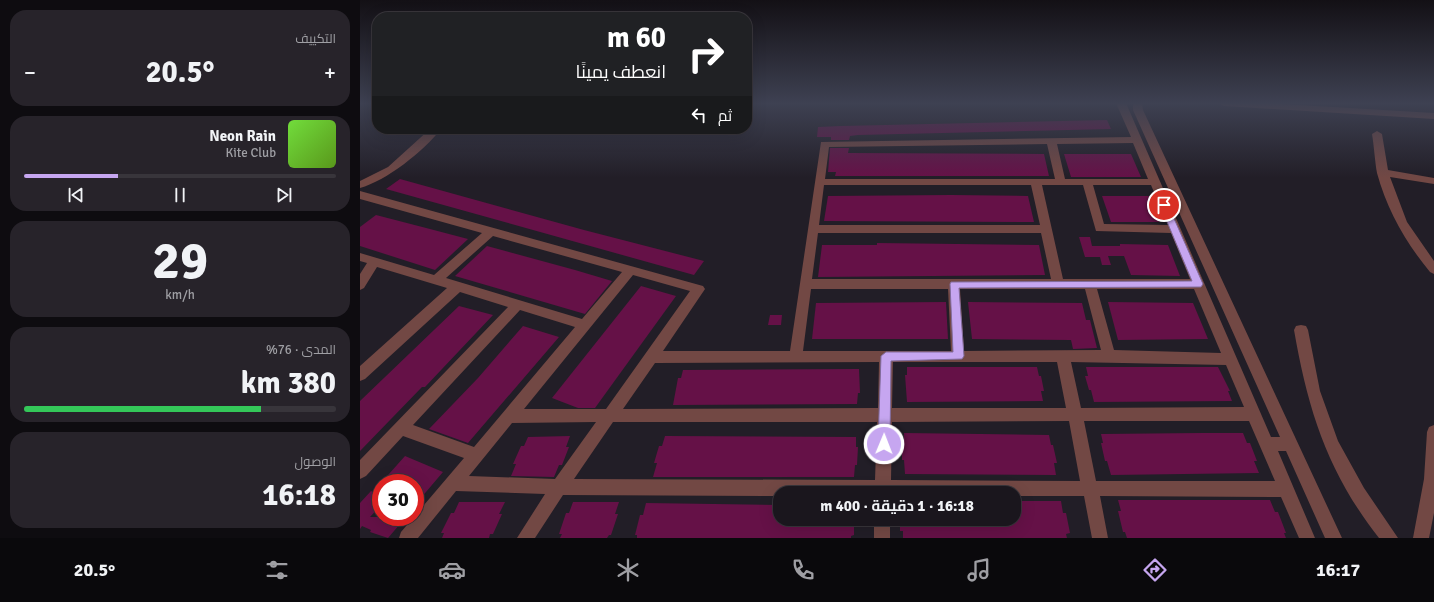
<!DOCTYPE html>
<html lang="ar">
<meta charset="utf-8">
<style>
body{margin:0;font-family:Signika,Cairo,sans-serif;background:#27232a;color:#f1f3f6;direction:rtl;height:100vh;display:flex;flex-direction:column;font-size:15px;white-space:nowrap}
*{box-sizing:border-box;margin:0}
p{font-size:13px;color:#9f9fa4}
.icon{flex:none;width:22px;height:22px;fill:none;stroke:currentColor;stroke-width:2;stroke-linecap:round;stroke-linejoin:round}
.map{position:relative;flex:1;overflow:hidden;direction:ltr}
.drawer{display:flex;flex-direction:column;gap:10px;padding:10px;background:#0e0c10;width:360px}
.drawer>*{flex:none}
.hud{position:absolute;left:12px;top:12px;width:380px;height:122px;border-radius:16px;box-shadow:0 4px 16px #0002,0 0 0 1px #38353b;direction:rtl;background:#202124;color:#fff;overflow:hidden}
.speed{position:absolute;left:12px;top:474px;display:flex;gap:8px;font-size:20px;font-weight:700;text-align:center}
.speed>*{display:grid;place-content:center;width:52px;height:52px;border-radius:50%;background:#1a161d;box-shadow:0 4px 16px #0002,0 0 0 1px #38353b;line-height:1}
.speed .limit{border:6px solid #d22;background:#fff;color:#111}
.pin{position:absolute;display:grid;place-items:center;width:34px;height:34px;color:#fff;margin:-17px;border:2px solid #fff;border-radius:50%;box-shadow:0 1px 4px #0007}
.me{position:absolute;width:44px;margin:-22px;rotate:1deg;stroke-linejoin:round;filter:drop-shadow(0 0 3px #0008)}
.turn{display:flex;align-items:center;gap:14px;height:84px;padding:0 20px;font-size:18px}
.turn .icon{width:52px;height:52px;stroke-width:2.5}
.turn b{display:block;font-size:28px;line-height:34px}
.then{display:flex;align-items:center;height:38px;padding:0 20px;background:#0003;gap:8px;font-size:15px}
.big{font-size:30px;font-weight:700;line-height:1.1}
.drawer .widget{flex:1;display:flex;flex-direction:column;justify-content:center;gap:6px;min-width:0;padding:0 14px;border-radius:16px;background:#27232a}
.drawer .dial{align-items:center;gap:0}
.dial b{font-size:52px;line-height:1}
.song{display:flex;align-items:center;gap:12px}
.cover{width:48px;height:48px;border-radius:6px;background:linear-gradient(135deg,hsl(100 70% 55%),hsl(90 70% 35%))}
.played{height:4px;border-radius:2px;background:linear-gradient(90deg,#c6a6f0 30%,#38353b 30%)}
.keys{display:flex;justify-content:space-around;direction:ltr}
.heat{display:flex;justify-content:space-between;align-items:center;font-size:22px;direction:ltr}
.charge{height:6px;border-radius:3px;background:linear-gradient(90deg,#34c759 76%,#38353b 0)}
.trip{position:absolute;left:413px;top:486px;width:248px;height:40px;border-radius:16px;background:#1a161d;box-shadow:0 4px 16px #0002,0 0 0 1px #38353b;font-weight:700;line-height:40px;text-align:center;direction:rtl}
.menu{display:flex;height:64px;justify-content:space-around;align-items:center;background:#0a090c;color:#9f9fa4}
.menu .icon{width:28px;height:28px}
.menu .active{color:#c6a6f0}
.menu b{font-size:18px;color:#f1f3f6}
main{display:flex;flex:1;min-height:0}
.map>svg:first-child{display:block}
.building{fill:#651147}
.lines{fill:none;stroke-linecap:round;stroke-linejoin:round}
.minor{fill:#724844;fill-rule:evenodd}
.route{fill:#c6a6f0;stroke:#816c9c}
</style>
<main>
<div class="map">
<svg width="1074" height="538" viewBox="0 0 1074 538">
<rect width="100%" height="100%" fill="#221e27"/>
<g class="building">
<polygon points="747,120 751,129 498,135 490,136 489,140 471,140 471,137 457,137 458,127 480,126"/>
<polygon points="470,148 489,148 488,153 684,154 689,176 475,176 476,172 468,172"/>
<polygon points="704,154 771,154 781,177 711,177"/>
<polygon points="40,179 224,230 344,261 334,275 26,189"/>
<polygon points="591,195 668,196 674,222 464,221 468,196"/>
<polygon points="742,196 789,196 799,222 751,222"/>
<polygon points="16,215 70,229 108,239 75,270 0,246 0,227"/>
<polygon points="719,237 730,237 732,246 760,246 760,244 808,245 820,276 771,275 764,256 748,256 751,265 742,265 740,257 725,257"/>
<polygon points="517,243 679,245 685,275 458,277 462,245 517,245"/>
<polygon points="127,246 215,270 252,281 225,314 95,276"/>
<polygon points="281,286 316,296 235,408 218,408 192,398"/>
<polygon points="586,302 588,339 452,339 456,303"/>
<polygon points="608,302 722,303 726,320 730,320 737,348 713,349 711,340 612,339"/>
<polygon points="748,302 833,303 848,339 758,340"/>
<polygon points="99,306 133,315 65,387 62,387 0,451 0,401"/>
<polygon points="410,315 422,315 421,325 408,325"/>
<polygon points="163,326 199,337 108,443 69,429 118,378"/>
<polygon points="547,367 677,367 679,376 681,376 684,391 681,391 683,401 547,402 545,375 547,375"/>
<polygon points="726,367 858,367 870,391 868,391 872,401 734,402 731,390 729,390 725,376 728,376"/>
<polygon points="499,369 500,393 498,393 497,404 313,405 318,378 321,378 323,370"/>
<polygon points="544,433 689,435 691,445 693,445 697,463 694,463 696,475 545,474 544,460 542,460 542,443 544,443"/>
<polygon points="841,433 883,433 887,443 890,443 897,461 894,461 899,473 751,475 747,461 745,461 741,443 743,443 741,434"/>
<polygon points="210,436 206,447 209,447 202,465 199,465 194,477 151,476 156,464 153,464 161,446 164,446 168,437"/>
<polygon points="305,436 496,437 496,447 498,447 497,465 495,465 494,477 293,477 297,463 294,463 299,446 302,446"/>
<polygon points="45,456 83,472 60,499 55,497 55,483 21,483 21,505 10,517 46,517 28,538 10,532 11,530 2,526 0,529 0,503 11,491 13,492"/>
<polygon points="758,500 910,500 915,512 918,512 926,533 924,533 926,538 767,538 765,532 763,532 758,511 761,511"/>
<polygon points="655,501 701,501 703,513 706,513 710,533 706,534 707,538 543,538 543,531 540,531 540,519 655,519 654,512 657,512"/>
<polygon points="99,502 145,502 139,514 142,514 133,534 130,534 129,538 82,538 84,533 81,533 91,513 94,513"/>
<polygon points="213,502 259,502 255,514 258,514 251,535 249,535 247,538 200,538 202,534 199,534 206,513 209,513"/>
<polygon points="286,503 420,505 420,519 494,519 494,535 491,536 491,538 277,538 277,535 275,535 280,515 283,515"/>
</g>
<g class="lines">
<g class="minor">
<path d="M756,103H766L911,437H920L773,110V103H782L783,110L982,538H965L926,451H918L955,538H939L921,497L740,496L748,538H732L724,496H654V493H420V496L203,495L175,538H157L185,494L96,491L58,538H39L41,532L104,458L43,436L6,476L0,479V460L148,307L100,292L5,379L0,381V366L87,288L17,267L4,288L0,290V274L7,263L0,261V253L74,275L122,233L0,199V191L343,286L345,289L343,292L303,351H430L461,142L771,137ZM773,143L788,179H705L697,144ZM687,144L695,179H465L469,147ZM464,185H671L680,225H459ZM682,185H723L736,231L811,233L830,279H703ZM733,185H791L808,225L744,224ZM458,233H681L691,279H452ZM133,236L262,272L222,319L86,278ZM273,275L330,291L246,409H164ZM451,289H588L591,351H443ZM600,289H725L741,350L604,351ZM737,289H834L861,353L754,350ZM160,310L215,327L114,447L53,425ZM519,362L518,408L263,409L295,363ZM533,362H697L706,408H532ZM711,362L866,365L884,407L721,408ZM709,421L720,481L531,480L532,422ZM724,421H889L915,481H736ZM236,422L195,479L109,476L152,423ZM253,422H517L515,480L214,479Z"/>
<polygon points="859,103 904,103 1074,113 1074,119 864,106"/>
<path d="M70,129H81C64,151 26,181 0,188V181L28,167Z"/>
<path d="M1017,131L1022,134L1028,170L1074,178V184L1030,177L1047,222L1074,261V274L1070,272C1046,243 1027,210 1017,173C1015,162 1014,146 1012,134Z"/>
<path d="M941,325L946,326L948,330L960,391L978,441L1004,488L1038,538H1019C968,473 948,411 934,330L936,326Z"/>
<polygon points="1074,425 1074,513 1069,538 1053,538 1064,479 1067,432 1069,427"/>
<rect x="514" y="519" width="16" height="19"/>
</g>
</g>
<linearGradient id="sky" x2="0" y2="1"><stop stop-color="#131015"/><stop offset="0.58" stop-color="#3e4152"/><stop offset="1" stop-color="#3e4152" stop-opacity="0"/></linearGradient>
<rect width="1074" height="178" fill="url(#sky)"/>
<polygon class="route" points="804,202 808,205 843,284 841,287 599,288 604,356 602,359 531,361 530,444 528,448 524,449 520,448 518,444 521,356 526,352 593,352 590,284 591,282 832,281 800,205"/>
</svg>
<div class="speed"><div class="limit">30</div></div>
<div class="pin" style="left:804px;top:205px;background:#d93025"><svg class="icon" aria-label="arrive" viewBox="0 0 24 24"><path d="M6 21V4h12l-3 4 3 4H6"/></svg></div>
<svg class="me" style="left:524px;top:444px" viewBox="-20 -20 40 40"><circle r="17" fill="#c6a6f0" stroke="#fff" stroke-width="3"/><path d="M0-11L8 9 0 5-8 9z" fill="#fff"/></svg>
<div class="trip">16:18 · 1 دقيقة · 400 m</div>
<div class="hud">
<div class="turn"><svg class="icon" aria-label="right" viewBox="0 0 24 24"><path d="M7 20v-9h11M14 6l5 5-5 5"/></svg><div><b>60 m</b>انعطف يمينًا</div></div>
<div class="then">ثم<svg class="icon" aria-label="left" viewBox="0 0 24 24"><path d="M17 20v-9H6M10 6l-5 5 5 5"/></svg></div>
</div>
</div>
<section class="drawer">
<div class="widget"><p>التكييف</p>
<div class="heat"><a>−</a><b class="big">20.5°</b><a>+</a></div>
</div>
<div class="widget">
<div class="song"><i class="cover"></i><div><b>Neon Rain</b><p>Kite Club</p></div></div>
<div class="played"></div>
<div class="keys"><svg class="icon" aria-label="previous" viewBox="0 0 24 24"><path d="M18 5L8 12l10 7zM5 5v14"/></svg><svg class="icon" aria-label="pause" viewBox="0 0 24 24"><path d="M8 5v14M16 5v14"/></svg><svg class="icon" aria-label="next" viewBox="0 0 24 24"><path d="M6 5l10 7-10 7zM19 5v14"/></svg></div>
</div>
<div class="widget dial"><b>29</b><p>km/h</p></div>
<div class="widget"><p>المدى · 76%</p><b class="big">380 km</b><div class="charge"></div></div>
<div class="widget"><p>الوصول</p><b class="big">16:18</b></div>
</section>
</main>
<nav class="menu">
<b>16:17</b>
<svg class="icon active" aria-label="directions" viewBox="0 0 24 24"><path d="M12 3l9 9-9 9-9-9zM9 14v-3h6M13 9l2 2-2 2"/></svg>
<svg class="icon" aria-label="music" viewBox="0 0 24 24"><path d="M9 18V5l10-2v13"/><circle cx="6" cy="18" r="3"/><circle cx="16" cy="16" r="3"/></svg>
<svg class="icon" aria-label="phone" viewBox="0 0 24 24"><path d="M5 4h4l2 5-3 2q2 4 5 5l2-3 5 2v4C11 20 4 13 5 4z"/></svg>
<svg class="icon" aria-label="climate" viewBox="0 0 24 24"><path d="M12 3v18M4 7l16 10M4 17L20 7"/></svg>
<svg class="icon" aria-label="car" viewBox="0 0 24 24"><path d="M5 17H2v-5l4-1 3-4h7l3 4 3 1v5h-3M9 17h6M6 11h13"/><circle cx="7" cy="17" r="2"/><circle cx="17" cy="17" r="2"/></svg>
<svg class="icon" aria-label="filters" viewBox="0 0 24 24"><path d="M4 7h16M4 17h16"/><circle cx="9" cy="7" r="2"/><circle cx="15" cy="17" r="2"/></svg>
<b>20.5°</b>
</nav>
